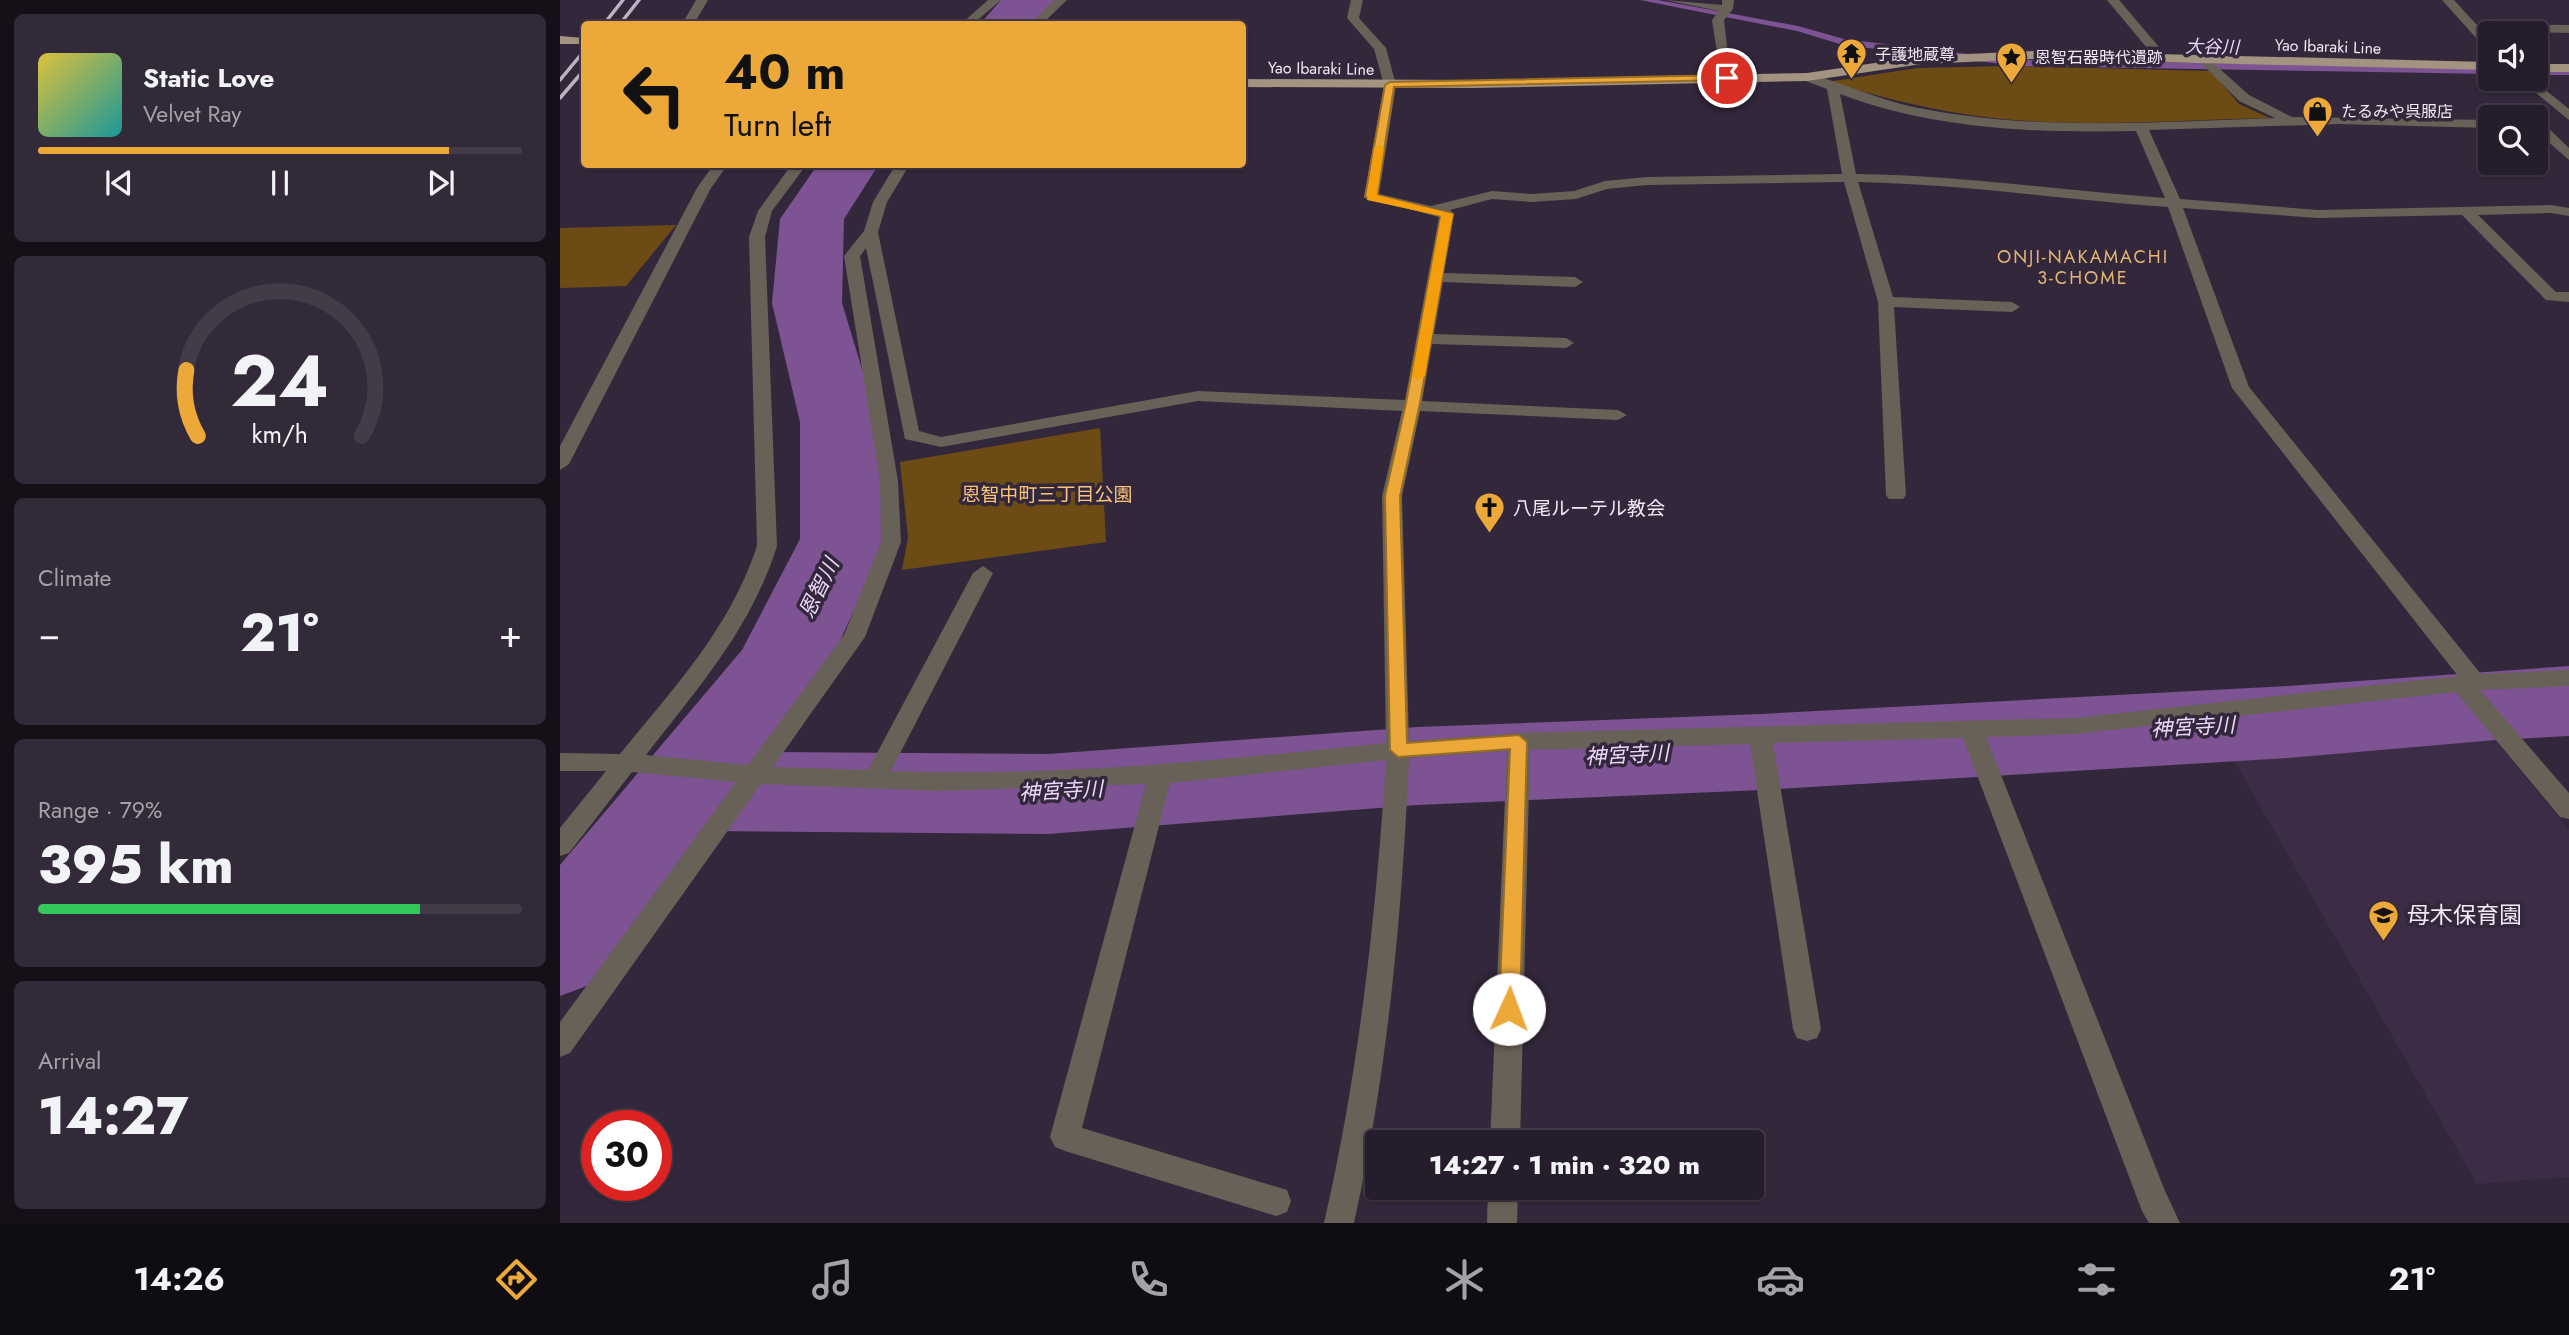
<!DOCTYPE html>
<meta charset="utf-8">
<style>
body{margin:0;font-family:Jost,"Noto Sans JP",sans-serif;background:#322a38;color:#f1f3f6;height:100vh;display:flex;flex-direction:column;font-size:26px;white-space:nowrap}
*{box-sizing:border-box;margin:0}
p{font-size:23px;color:#a4a2a9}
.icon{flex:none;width:38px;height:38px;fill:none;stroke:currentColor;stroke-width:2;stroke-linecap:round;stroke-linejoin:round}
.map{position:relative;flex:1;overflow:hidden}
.side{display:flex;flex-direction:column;gap:14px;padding:14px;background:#151018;width:560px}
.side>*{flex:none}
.banner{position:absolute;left:21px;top:21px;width:665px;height:147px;border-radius:7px;box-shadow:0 2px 5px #0004,0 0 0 2px #423b48;background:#eca93a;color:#111;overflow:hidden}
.buttons{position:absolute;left:1918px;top:21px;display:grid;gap:14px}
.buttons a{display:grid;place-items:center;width:70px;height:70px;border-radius:7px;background:#261d2c;box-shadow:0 2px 5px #0004,0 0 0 2px #423b48;font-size:35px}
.speed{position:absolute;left:21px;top:1110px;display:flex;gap:14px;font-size:35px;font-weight:700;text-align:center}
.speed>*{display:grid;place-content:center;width:91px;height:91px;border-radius:50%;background:#261d2c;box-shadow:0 2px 5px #0004,0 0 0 2px #423b48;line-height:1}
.speed .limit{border:10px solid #d22;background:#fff;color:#111}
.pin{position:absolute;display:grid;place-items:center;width:60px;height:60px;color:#fff;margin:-30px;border:4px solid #fff;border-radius:50%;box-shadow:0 2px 7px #0007}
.me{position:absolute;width:77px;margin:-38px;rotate:2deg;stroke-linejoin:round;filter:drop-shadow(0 0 5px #0008)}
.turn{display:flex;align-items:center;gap:24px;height:147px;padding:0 28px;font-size:32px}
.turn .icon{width:91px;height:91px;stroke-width:2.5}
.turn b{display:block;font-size:49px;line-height:60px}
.big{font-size:52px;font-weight:800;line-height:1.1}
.side .tile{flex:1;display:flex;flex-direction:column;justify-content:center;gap:10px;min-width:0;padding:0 24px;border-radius:10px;background:#322a38}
.side .dial{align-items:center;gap:0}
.dial svg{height:182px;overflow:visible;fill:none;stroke:#423b48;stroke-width:7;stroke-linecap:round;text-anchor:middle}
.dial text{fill:#f1f3f6;stroke:none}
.song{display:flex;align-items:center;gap:21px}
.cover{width:84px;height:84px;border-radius:10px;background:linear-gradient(135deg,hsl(50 70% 55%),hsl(180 70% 35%))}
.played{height:7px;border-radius:4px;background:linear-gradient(90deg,#eca93a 85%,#423b48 85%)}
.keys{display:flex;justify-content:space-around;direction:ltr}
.heat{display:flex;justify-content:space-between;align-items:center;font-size:38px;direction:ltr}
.charge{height:10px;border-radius:5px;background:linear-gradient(90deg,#34c759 79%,#423b48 0)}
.trip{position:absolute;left:805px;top:1130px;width:399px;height:70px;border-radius:7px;background:#261d2c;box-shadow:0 2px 5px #0004,0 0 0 2px #423b48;font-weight:800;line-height:70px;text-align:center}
.menu{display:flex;height:112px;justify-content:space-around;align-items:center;background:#0f0c12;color:#a4a2a9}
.menu .icon{width:49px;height:49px}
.menu .active{color:#eca93a}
.menu b{font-size:32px;color:#f1f3f6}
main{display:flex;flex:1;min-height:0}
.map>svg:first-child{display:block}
.built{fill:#3c2c46}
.green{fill:#6d4b14}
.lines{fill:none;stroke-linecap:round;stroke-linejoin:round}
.stream{fill:#7d5394;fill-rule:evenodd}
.river{fill:#7d5394;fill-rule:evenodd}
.minor{fill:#686157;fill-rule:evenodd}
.major{fill:#a29480;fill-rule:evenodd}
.rail{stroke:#bcb3c2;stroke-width:3.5}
.route{fill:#eca93a;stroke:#996e26;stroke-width:2}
.slow{fill:#f59e0b}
.labels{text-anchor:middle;stroke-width:7;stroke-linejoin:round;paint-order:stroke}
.far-street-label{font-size:16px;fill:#f1e9f6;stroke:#33273b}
.far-poi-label{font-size:16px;fill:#f1e9f6;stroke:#33273b;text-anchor:start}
.far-water-label{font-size:18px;font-style:italic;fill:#edd6fc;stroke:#33273b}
.far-neighbourhood-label{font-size:18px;letter-spacing:2px;fill:#e5b674;stroke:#33273b}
.park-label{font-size:19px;fill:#f9c478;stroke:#33273b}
.poi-label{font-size:19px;fill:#f1e9f6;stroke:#33273b;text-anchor:start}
.water-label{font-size:21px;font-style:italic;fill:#edd6fc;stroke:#33273b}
.near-poi-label{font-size:23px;fill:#f1e9f6;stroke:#33273b;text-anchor:start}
</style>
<main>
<section class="side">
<div class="tile">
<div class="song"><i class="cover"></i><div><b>Static Love</b><p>Velvet Ray</p></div></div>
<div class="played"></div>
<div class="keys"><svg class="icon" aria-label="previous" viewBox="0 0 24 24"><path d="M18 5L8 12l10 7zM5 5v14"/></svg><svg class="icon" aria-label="pause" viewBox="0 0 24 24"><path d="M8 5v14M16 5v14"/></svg><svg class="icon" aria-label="next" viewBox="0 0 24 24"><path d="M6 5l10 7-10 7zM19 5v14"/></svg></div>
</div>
<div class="tile dial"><svg viewBox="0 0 100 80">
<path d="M14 69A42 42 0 1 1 86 69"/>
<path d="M14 69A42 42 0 0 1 9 40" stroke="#eca93a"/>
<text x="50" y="56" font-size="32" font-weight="700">24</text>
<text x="50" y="72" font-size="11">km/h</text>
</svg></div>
<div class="tile"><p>Climate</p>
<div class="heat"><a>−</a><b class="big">21°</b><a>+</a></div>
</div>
<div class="tile"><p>Range · 79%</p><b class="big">395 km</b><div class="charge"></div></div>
<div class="tile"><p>Arrival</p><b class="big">14:27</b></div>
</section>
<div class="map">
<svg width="2009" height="1223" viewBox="0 0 2009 1223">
<rect width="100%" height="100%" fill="#33273b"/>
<polygon class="built" points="1891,717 1933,737 2009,830 2009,1177 1917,1184 1661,738"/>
<g class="green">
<path d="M1450,66L1651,71L1679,104L1710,118C1618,120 1525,128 1433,118C1377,112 1322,97 1267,82L1357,68Z"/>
<polygon points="116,225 66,286 0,288 0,228"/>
<polygon points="540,428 546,542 342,570 348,537 340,462"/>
</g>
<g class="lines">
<g class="stream">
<polygon points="1080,0 1098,0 1238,26 1284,39 1458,60 1930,68 1930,74 1458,66 1283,45 1237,31"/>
<rect x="1976" y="69" width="33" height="6"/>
</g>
<g class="river">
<polygon points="441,0 495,0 473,24 420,24"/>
<polygon points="258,164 319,164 284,219 282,303 318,422 326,539 267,670 210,752 488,754 857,727 1201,714 1728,686 2009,666 2009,736 1936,740 1728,758 1201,790 857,805 488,834 151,831 40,981 0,996 0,865 182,650 240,539 240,422 212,303 220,219"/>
</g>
<g class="minor">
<polygon points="136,0 148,0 134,24 122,24"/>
<polygon points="428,0 441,0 413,24 401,24"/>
<polygon points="494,0 507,0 482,24 470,24"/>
<path d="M791,0H803L799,18L826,48L836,85L819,194L871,206L932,191L972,194L1014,191L1045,181L1087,177L1282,174L1267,89L1243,80V74L1247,73C1287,84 1323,102 1364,109C1479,131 1598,122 1715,118L1679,101L1639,61V55L1643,54L1689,95L1732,117L1930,120V128L1779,124L1589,130L1620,199L1758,210L1991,205L2009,208V216L1991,213L1918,215L1996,292H2009V302L1986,300L1902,215L1758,218L1623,208L1689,387L1921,674L2009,670V686L1920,690L2009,793V819L2000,817L1896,692L1515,734L1426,737L1605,1191L1620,1223H1589L1582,1211L1403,738L1213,743L1261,1029L1257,1038L1247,1041L1237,1038L1233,1029L1190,744L970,750L960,1143H930L947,751L849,758C842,914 828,1070 794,1223H764C799,1071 816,916 826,760L610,783L522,1128L727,1190L731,1201L727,1212L716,1216L505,1151L495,1147L490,1137L586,784L379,791L201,784L10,1053L0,1057V1022L176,782L72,772L9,853L0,856V828L46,771H0V753L60,754C115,686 169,630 197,546L189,237L198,211L232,164H247L212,211L205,237L217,546C191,629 138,688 86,755L188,765L284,635L321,542L320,481L284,256L304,231L313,202L336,164H350L327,202L318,232L359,431L381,437L638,391L845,400L879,217L804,197L824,85L814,49L787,18ZM1280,94C1374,130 1478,133 1576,131L1605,198C1502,191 1399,175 1296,174ZM1284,182L1318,302L1326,495L1329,499H1343L1346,495L1334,307L1452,312L1460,307L1452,302L1333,297L1298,182C1402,184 1505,200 1608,207L1672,388L1898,676L1515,718L959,733L849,741L842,496L860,411L1058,420L1067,415L1058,410L862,401L872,344L1006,348L1014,343L1006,338L874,334L883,282L1015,287L1023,282L1015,277L884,273L894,214L890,210L932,199L972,202L1016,199L1047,189L1087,185ZM306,248L345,439L381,447L638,401L842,411L822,496L826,743C662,760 496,777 331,771L433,573L423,566L413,573L308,770L213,767L305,637L341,542L338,481L300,256Z"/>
<polygon points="1105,0 1162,5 1162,0 1174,0 1173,9 1164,20 1171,81 1161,78 1152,20 1159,11"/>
<polygon points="1547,0 1559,0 1605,54 1605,60 1597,60"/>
<polygon points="1882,0 1894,0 1916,24 2009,25 2009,33 1923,31 1930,39 1930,50 1926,49"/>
<polygon points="1959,79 1972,79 2009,109 2009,120"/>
<polygon points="1976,123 1983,123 2009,148 2009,160 1976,131"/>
<polygon points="154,164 168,164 151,188 9,464 0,470 0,446 137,188"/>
<polygon points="928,1188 958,1188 957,1223 927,1223"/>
</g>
<g class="major">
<polygon points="0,36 24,38 24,44 0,44"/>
<polygon points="1474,51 1930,62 1930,70 1474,59 1362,64 1247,81 913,88 682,87 682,79 913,80 1247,73 1362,56"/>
<rect x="1976" y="64" width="33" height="8"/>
</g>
<g class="rail">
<polyline points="44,24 63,0"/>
<polyline points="60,24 79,0"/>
<polyline points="0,80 24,51"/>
<polyline points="0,98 24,70"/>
</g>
</g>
<polygon class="route" points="1167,75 1170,80 834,87 817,195 893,214 860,403 840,496 847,743 959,735 967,742 960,1009 957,1016 949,1018 942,1016 939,1009 950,749 838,757 830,750 825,496 846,403 881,216 805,197 825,85 830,82"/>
<polygon class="slow" points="819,145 824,148 817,195 893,214 865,376 858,380 852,376 881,216 807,200 814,148"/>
<defs>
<symbol id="temple-pin" viewBox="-11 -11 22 30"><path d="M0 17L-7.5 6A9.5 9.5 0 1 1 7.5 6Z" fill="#eca93a" stroke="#33273b"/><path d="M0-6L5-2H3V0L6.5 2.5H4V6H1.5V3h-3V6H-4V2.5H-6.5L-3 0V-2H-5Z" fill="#111"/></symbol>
<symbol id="sight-pin" viewBox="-11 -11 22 30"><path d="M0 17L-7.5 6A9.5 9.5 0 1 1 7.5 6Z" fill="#eca93a" stroke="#33273b"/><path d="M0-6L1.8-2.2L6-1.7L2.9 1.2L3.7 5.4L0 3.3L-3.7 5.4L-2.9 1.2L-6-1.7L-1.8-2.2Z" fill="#111"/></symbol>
<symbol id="shop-pin" viewBox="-11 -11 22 30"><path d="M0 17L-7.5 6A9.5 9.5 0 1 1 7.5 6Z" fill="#eca93a" stroke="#33273b"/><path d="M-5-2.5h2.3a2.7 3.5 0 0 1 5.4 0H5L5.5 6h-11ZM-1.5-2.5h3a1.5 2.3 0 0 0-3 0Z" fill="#111"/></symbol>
<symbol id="church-pin" viewBox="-11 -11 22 30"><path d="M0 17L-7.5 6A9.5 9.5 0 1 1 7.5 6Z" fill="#eca93a" stroke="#33273b"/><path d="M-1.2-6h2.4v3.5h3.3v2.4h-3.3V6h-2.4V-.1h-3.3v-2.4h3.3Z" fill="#111"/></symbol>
<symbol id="school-pin" viewBox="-11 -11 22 30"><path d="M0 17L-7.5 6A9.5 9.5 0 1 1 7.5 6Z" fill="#eca93a" stroke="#33273b"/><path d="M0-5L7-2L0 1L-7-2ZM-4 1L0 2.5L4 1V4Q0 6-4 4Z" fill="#111"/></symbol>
</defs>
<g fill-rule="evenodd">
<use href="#temple-pin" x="1274" y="36" width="35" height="47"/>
<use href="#sight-pin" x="1434" y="40" width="35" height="47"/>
<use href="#shop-pin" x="1740" y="94" width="35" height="47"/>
<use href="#church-pin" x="912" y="490" width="35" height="47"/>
<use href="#school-pin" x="1806" y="898" width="35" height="47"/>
</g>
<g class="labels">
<g class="far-street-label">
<text transform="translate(1768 46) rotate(2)" y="6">Yao Ibaraki Line</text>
<text transform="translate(761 68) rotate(1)" y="6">Yao Ibaraki Line</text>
</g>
<g class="far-poi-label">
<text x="1315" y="60">子護地蔵尊</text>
<text x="1475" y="63">恩智石器時代遺跡</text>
<text x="1781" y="117">たるみや呉服店</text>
</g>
<g class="far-water-label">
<text transform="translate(1652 47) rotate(1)" y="6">大谷川</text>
</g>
<g class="far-neighbourhood-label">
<text x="1523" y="263">ONJI-NAKAMACHI<tspan x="1523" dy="21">3-CHOME</tspan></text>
</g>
<g class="park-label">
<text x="487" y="501">恩智中町三丁目公園</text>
</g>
<g class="poi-label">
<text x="953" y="515">八尾ルーテル教会</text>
</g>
<g class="water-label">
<text transform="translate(259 588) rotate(-64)" y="7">恩智川</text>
<text transform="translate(1633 727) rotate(-3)" y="7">神宮寺川</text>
<text transform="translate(1067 755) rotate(-3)" y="7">神宮寺川</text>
<text transform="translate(501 791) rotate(-3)" y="7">神宮寺川</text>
</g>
<g class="near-poi-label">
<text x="1847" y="923">母木保育園</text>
</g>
</g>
</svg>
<div class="buttons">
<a><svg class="icon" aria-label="sound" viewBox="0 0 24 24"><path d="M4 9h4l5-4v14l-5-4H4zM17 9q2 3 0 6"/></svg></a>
<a><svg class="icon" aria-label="search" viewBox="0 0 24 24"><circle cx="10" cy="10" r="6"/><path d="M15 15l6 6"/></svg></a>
</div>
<div class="speed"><div class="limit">30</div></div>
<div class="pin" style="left:1167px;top:78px;background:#d93025"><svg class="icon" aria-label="arrive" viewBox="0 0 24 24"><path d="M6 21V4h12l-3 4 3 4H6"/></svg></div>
<svg class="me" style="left:949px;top:1009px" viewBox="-20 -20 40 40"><circle r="19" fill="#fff"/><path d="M0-13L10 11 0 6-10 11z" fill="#eca93a"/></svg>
<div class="trip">14:27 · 1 min · 320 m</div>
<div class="banner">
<div class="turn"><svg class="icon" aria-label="left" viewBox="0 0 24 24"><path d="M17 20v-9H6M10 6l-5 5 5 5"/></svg><div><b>40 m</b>Turn left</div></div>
</div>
</div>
</main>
<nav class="menu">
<b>14:26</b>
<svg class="icon active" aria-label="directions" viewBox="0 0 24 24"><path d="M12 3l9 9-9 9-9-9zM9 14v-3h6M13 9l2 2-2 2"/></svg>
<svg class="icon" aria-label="music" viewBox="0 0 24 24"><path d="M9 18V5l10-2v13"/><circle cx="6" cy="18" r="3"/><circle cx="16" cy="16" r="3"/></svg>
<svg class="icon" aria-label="phone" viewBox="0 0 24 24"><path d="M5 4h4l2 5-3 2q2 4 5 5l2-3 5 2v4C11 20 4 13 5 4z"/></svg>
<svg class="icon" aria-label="climate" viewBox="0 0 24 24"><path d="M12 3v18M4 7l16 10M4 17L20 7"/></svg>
<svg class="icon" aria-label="car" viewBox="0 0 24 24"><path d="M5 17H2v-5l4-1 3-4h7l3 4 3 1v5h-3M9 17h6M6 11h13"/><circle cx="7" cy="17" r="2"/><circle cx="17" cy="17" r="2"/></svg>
<svg class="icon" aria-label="filters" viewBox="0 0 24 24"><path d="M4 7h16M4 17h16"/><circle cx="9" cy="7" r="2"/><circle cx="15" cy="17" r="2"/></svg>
<b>21°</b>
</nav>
